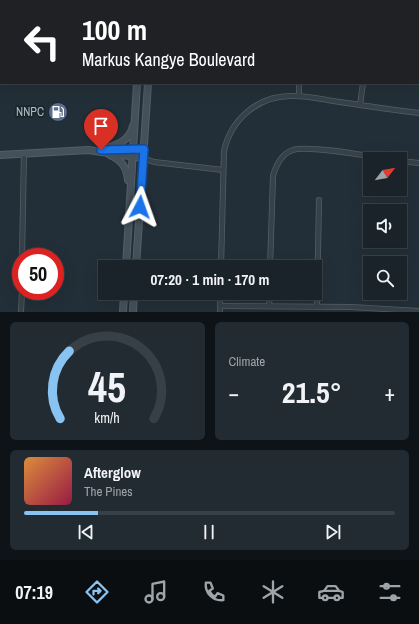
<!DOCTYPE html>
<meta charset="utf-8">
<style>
body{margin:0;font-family:"Archivo Narrow",sans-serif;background:#232b32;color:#f1f3f6;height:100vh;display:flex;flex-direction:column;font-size:15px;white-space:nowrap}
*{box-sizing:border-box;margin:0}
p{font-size:13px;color:#9fa4a8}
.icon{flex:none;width:22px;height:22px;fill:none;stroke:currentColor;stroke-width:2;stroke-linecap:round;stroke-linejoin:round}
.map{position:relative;height:312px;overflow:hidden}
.sheet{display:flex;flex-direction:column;gap:10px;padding:10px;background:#0e1317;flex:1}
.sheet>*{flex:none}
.top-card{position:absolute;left:0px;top:0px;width:419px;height:84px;box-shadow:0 4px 16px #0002,0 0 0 1px #384047;background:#202124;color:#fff;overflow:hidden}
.needle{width:26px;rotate:59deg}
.controls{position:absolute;left:363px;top:152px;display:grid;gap:8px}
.controls a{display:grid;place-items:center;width:44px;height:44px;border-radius:0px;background:#1a232a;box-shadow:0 4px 16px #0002,0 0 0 1px #384047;font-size:20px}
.speed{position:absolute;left:12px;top:248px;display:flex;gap:8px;font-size:20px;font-weight:700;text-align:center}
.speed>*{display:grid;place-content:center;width:52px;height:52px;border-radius:50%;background:#1a232a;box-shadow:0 4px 16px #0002,0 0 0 1px #384047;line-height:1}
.speed .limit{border:6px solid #d22;background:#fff;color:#111}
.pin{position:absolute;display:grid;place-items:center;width:34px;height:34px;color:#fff;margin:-41px -17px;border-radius:50% 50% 50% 0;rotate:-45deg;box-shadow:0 0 4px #0007}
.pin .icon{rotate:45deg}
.me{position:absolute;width:44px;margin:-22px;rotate:4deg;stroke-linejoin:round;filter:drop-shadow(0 0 3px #0008)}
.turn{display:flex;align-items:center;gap:14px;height:84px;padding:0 16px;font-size:18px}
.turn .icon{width:52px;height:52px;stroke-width:2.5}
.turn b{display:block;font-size:28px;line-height:34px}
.big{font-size:30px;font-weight:700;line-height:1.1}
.sheet .card{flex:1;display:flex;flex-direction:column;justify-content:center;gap:6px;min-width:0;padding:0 14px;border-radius:6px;background:#232b32}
.sheet .dial{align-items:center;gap:0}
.dial svg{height:104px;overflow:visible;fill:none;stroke:#384047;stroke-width:7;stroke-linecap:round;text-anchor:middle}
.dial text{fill:#f1f3f6;stroke:none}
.song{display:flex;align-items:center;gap:12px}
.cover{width:48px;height:48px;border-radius:6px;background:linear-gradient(135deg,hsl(30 70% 55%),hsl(340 70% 35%))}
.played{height:4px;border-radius:2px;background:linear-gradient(90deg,#89c3f1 20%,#384047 20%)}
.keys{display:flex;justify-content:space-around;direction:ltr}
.heat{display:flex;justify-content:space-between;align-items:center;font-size:22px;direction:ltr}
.sheet .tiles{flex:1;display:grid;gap:10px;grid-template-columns:1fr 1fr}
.card:last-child{grid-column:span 2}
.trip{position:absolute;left:98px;top:260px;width:224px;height:40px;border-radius:0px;background:#1a232a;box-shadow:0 4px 16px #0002,0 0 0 1px #384047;font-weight:700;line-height:40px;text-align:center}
.tab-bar{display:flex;height:64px;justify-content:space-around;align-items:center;background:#0a0e11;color:#9fa4a8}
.tab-bar .icon{width:28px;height:28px}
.tab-bar .selected{color:#89c3f1}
.tab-bar b{font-size:18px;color:#f1f3f6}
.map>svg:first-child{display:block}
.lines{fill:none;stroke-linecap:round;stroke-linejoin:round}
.street-casing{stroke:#545f66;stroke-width:6}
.secondary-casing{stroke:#545f66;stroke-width:8}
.street{stroke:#364149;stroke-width:4.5}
.secondary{stroke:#44515b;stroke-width:6}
.route-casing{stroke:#114b97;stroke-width:10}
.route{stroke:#1a73e8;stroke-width:7}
.labels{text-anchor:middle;stroke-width:4;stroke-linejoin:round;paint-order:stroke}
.poi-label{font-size:12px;fill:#b1bcc5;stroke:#1b262d;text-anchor:end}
</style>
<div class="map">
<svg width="419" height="312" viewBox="0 0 419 312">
<rect width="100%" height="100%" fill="#232f38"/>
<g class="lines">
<defs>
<g id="street">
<polyline points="293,0 293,1"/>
<polyline points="414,0 415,1"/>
<polyline points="367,1 367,0"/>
<polyline points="418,3 419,4"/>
<polyline points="299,96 299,83"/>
<polyline points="360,105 363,83"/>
<polyline points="143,158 154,162 223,170"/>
<polyline points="400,161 419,163"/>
<polyline points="22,257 24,153"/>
<path d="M221,267L224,151C231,119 258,96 291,96C307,95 324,100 340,102C366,106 393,110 419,113"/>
<path d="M270,267L273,176C276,165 281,154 293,150C310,145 367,156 387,159"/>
<polyline points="220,306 351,307 419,311"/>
<polyline points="269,306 270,293"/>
<polyline points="317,306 319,200"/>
<polyline points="21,312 22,291"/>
<polyline points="220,312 220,293"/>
</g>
<g id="secondary">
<polyline points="141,1 141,0"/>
<polyline points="153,1 153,0"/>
<polyline points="112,149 144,149"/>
<path d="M101,150C115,145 129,143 133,126"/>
<polyline points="0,155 88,150 143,158"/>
<path d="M110,155C122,160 127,168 128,180"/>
<polyline points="126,267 137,83"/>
<polyline points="136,267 148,83"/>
<polyline points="123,312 124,293"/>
<polyline points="133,312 134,293"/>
</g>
</defs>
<use href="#street" class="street-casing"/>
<use href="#secondary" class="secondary-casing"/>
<use href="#street" class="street"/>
<use href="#secondary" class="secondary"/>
</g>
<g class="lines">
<defs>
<polyline id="route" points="101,150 144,149 140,207"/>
</defs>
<use href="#route" class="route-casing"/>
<use href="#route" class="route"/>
</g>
<defs>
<symbol id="fuel-disc" viewBox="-11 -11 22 22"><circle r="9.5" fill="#5c6f8a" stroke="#1b262d"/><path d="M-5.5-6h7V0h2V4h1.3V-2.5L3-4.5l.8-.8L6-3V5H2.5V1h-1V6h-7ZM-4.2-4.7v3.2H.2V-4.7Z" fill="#fff"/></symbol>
</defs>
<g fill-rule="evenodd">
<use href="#fuel-disc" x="47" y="101" width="22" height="22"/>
</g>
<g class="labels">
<g class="poi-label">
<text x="44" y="116">NNPC</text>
</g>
</g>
</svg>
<div class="controls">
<a><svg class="needle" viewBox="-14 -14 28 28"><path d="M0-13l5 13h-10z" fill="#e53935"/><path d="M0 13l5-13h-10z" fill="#9fa4a8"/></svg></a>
<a><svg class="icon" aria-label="sound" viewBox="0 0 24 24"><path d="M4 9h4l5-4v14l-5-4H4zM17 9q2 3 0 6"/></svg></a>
<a><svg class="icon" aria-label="search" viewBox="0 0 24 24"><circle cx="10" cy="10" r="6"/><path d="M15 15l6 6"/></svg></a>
</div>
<div class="speed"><div class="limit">50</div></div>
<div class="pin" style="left:101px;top:150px;background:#d93025"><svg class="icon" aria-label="arrive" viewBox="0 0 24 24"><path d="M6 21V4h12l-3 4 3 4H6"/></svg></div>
<svg class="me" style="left:140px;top:207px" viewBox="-20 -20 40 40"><path d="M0-17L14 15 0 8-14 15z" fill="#1a73e8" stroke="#fff" stroke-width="4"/></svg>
<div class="trip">07:20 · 1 min · 170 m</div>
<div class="top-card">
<div class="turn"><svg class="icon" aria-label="left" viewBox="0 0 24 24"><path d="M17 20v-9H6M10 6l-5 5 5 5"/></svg><div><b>100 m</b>Markus Kangye Boulevard</div></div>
</div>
</div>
<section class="sheet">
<div class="tiles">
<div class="card dial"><svg viewBox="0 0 100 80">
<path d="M14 69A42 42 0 1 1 86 69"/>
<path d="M14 69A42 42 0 0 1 21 17" stroke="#89c3f1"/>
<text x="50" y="56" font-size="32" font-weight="700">45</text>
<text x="50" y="72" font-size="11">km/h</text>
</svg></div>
<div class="card"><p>Climate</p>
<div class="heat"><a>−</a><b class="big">21.5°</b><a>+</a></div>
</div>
<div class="card">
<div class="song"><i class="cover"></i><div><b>Afterglow</b><p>The Pines</p></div></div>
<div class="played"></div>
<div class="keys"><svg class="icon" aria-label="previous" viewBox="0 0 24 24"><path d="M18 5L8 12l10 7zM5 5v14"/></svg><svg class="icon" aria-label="pause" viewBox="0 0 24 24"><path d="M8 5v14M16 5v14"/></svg><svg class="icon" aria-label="next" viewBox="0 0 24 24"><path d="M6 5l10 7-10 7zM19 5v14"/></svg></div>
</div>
</div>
</section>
<nav class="tab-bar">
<b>07:19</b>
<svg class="icon selected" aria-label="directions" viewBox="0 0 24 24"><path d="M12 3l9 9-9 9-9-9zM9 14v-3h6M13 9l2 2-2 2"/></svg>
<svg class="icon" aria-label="music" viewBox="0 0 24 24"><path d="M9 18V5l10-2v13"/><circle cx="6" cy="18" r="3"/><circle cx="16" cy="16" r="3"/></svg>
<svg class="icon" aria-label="phone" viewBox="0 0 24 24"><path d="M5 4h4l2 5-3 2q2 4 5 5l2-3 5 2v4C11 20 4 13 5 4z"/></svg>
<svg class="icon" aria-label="climate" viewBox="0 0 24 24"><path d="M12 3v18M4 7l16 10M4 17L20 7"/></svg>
<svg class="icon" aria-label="car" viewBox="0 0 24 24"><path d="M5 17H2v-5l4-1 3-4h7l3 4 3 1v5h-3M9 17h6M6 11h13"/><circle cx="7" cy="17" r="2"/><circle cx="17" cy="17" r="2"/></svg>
<svg class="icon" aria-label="filters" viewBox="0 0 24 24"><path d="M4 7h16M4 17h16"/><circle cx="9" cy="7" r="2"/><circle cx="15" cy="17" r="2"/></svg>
</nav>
